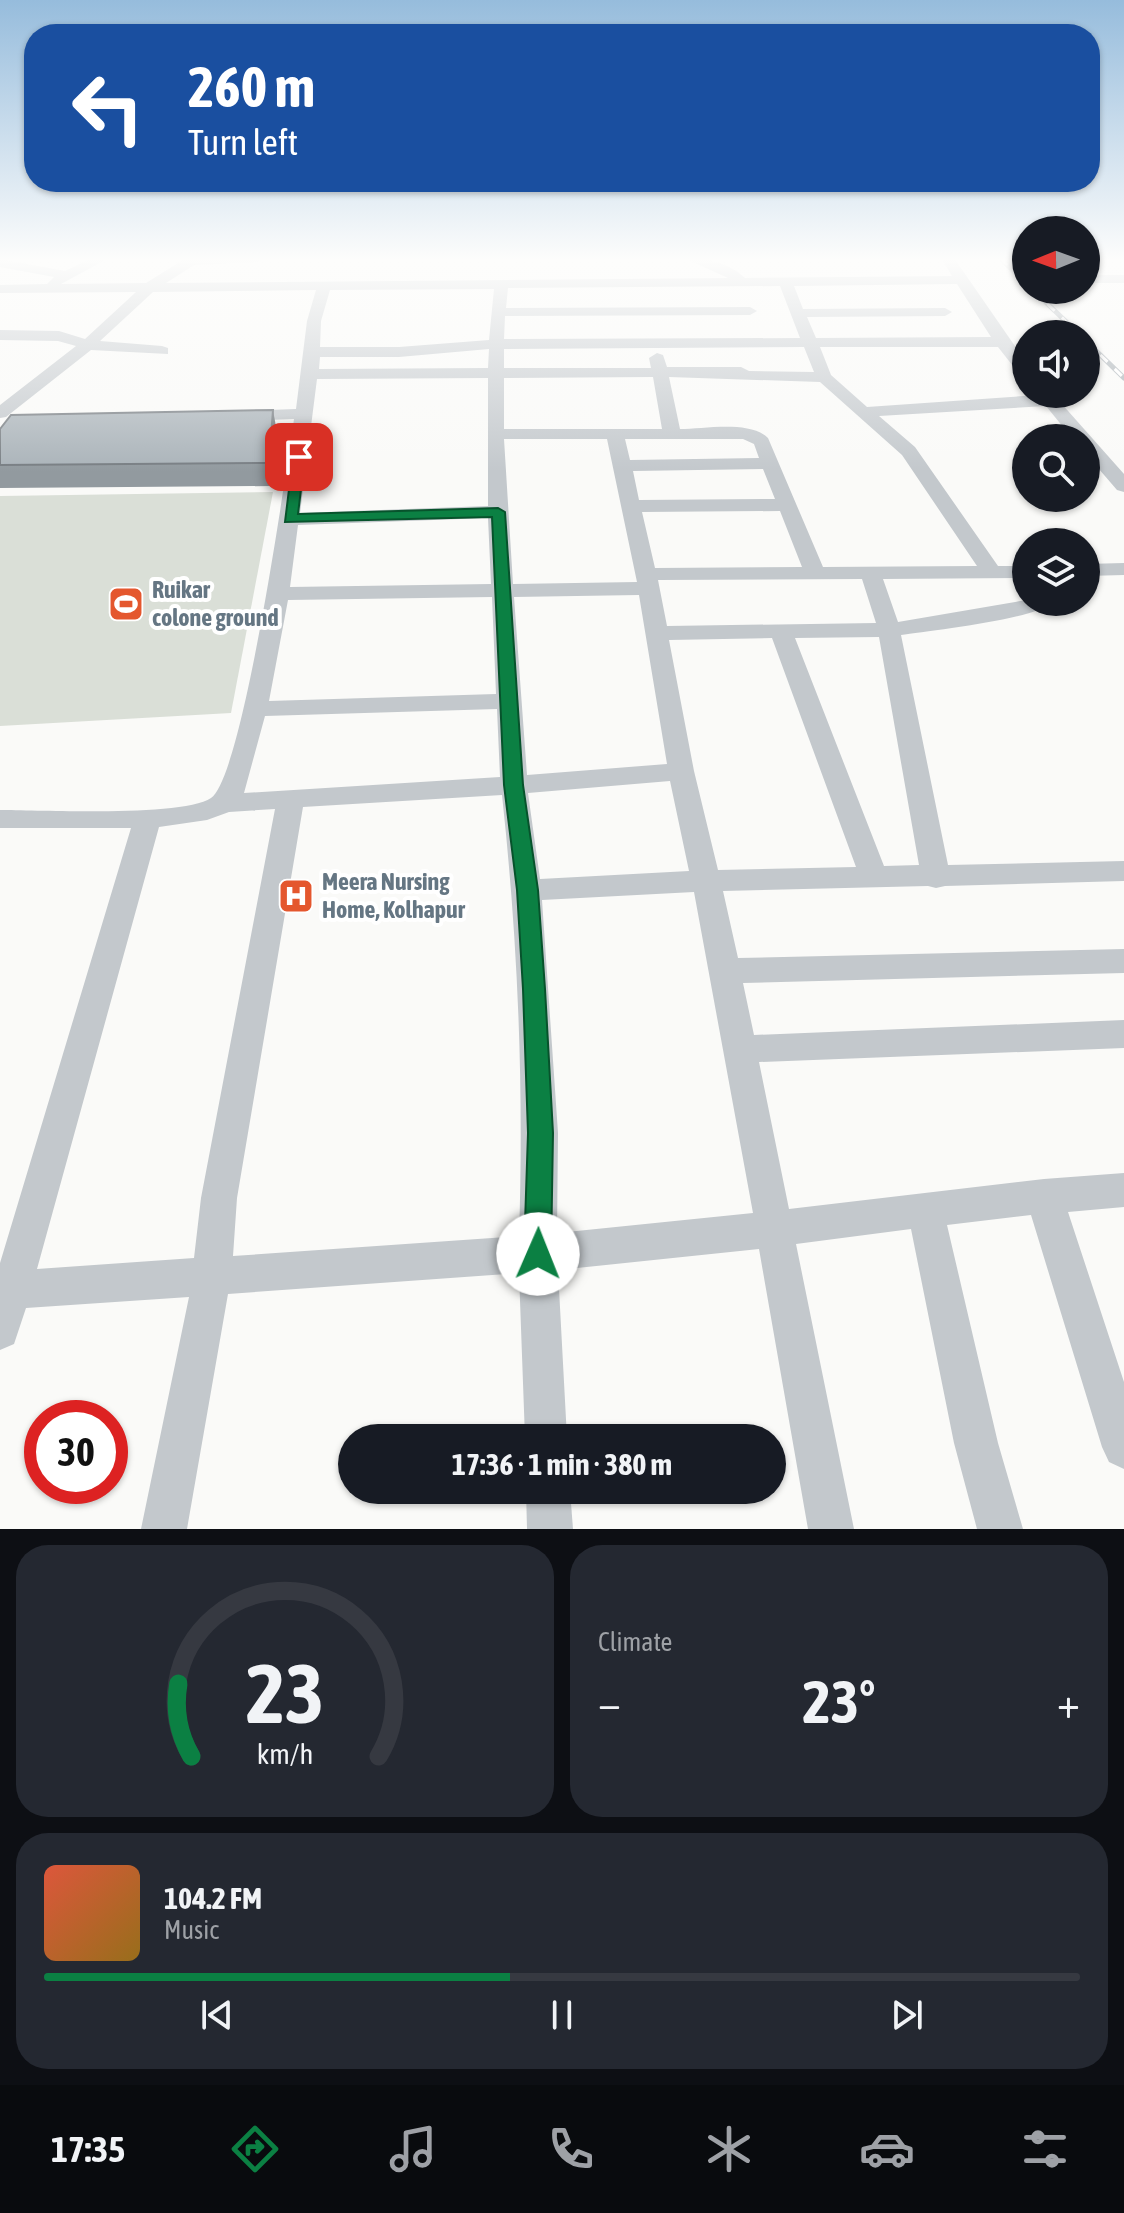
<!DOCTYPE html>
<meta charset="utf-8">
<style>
body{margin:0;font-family:"Asap Condensed",sans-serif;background:#242831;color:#f1f3f6;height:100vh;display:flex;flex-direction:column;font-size:30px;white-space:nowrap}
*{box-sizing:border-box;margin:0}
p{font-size:26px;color:#9ea1a6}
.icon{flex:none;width:44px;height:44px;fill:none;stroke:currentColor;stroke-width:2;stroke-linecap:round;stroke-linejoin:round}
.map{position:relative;height:1529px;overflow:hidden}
.panel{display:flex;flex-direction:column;gap:16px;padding:16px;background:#0d0f14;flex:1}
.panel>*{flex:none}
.guide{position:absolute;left:24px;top:24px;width:1076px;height:168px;border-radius:32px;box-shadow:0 2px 6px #0004;background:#1a4fa0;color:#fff;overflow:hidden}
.needle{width:52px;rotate:269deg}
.fabs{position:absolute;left:1012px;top:216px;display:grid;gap:16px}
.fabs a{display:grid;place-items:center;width:88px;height:88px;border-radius:50%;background:#171b24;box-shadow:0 2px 6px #0004;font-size:40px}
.speed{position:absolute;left:24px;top:1400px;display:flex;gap:16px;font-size:40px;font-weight:700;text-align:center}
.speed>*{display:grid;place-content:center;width:104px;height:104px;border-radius:50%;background:#171b24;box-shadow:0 2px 6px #0004;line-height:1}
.speed .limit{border:12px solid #d22;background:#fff;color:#111}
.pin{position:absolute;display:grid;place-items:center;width:68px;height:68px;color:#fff;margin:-34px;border-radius:16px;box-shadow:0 4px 12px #0006}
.me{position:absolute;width:88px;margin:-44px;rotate:1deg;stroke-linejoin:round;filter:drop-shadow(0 0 6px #0008)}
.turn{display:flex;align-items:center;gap:28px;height:168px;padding:0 32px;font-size:36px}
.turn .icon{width:104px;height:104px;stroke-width:2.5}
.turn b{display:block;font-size:56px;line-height:68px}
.big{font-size:60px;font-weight:700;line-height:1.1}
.panel .widget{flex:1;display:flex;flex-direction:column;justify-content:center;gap:12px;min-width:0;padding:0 28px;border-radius:32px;background:#242831}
.panel .dial{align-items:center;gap:0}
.dial svg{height:208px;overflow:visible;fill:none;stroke:#363941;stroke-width:7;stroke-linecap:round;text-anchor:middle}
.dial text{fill:#f1f3f6;stroke:none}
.song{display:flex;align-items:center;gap:24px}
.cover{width:96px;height:96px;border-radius:12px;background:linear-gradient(135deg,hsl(10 70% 55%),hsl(40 70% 35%))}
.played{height:8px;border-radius:4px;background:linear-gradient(90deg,#0b8043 45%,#363941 45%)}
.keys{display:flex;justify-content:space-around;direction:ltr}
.heat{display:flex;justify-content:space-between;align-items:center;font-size:44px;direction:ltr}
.panel .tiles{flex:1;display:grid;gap:16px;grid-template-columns:1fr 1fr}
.widget:last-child{grid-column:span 2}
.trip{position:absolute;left:338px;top:1424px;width:448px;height:80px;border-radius:40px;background:#171b24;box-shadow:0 2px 6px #0004;font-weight:700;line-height:80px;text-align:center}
.menu{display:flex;height:128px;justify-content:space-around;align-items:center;background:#090b0e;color:#9ea1a6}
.menu .icon{width:56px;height:56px}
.menu .current{color:#0b8043}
.menu b{font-size:36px;color:#f1f3f6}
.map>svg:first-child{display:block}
.green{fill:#dadfd7}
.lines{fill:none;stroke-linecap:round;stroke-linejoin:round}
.minor{fill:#c3c8cc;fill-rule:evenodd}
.rail-casing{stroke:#a2aab0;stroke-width:5}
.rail{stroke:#fff;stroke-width:3;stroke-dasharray:10;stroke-linecap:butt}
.wall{fill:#929a9f}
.shaded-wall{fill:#777d82}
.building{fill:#aab3b9;stroke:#777d82;stroke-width:2}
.route{fill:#0b8043;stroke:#07532c;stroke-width:2}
.labels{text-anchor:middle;stroke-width:8;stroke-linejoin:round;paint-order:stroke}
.poi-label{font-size:24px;font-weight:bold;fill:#657683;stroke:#fff;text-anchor:start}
</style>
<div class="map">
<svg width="1124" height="1529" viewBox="0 0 1124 1529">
<rect width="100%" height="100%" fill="#fafaf8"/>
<polygon class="green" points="273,492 231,713 0,726 0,496"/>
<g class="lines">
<g class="minor">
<path d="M92,258H109L61,284L146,283L186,258H264L258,262L194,265L166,283L728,278L684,258C706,258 728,262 745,278L952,276L941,258H954L1026,362V377L1020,375L998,347H820L831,375L867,407L1053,394L1124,474V492L1117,490L1086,454V438H1072L1046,406L879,416L915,447L998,566H1026V578L883,579L898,622L1026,600L1052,602C1039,619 928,631 901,635L948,865L1124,861V881L945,886L936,888L928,886L723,891L738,958L1124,949V973L743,983L754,1035L1124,1020V1048L759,1062L789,1209L1044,1179L1124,1173V1207L1068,1212L1124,1382V1469L1109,1462L1102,1447L1031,1215L947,1225L998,1443L1023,1529H977L954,1443L911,1229L796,1244L854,1529H808L759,1249L558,1270L567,1438H525L519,1273L228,1294L187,1529H141L189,1297L26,1308L14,1344L0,1350V1263L131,828H0V810C40,810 183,817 211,798C243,777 286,472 294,419L238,421L229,416L238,411L296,409L307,321L316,290L153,292L100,341L162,346L168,348V354L91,350L6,417L0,418V405L76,346L58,341L0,340V330L59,331L85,339L136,292L0,293V285L47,284L54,277L0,267V259L65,271ZM957,284L991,337L816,338L807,317L945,316L952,312L945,308L803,309L794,286ZM780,286L800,338L504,339L505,316L750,315L757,311L750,307L506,308L508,288ZM494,289L489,340L399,347H320L321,321L330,290ZM804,347L814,372L749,371L741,367H667L663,355L657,353L649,358L651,368H504V349ZM489,349L488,368L319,369L320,357H399ZM653,377L662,429H504V378ZM669,377L820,382L902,455L977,566L823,567L768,438C750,420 704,429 680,429ZM488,378V506L300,513L317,379ZM504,439H607L637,582L513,584ZM625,439H743L754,444L759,458L630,460ZM763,469L775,499L639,500L633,471ZM780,511L802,567L655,568L642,512ZM488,518L491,584L290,587L298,525ZM862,579L876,623L667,626L658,580ZM639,595L667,764L527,775L514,597ZM492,597L496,694L269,701L288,600ZM879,637L919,865L884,866L795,638ZM772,638L856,867L718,870L694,771L669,640ZM497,709L500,777L244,793L265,716ZM670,781L689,871L540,879L528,793ZM502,795C518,942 524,1088 519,1236L233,1256L237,1198L303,807ZM275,809L201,1198L194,1258L37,1269L159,827L207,820L229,812ZM694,892L753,1213L557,1233L558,1133L542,900Z"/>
<rect x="1086" y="275" width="38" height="8"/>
<polygon points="1124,563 1124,575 1086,576 1086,564"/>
<polygon points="526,1490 570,1490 573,1529 527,1529"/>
</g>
<defs>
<g id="rail">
<polyline points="1000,258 1026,283"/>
<polyline points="1033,290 1079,334"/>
<polyline points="1086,341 1124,378"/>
</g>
</defs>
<use href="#rail" class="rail-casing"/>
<use href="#rail" class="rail"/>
</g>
<polygon class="wall" points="0,429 277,432 273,486 0,488"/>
<polygon class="shaded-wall" points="273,410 277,432 273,486 269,463"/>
<polygon class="building" points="273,410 269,463 0,465 0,429 11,415"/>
<linearGradient id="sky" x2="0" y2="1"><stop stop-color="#96bcdc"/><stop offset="0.55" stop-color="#fdfdfc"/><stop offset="1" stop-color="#fdfdfc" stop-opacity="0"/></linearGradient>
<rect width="1124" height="472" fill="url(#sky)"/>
<polygon class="route" points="299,454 305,457 298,514 498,508 505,512 523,785 538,890 545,989 553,1133 551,1254 547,1263 538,1267 528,1263 524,1254 528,1133 523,989 517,890 504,785 492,517 285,522 293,457"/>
<defs>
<symbol id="stadium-square" viewBox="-11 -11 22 22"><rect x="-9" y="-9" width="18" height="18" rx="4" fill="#e4572e" stroke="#fff"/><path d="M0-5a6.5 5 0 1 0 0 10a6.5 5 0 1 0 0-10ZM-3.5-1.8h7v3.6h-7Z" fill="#fff"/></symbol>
<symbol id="hospital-square" viewBox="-11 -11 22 22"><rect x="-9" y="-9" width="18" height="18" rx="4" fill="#e4572e" stroke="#fff"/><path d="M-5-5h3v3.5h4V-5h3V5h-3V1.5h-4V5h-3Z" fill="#fff"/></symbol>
</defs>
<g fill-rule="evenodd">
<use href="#stadium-square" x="106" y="584" width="40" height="40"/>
<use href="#hospital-square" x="276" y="876" width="40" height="40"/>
</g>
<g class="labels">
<g class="poi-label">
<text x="152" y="598">Ruikar<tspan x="152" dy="28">colone ground</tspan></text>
<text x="322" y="890">Meera Nursing<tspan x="322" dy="28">Home, Kolhapur</tspan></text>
</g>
</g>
</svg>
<div class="fabs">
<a><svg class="needle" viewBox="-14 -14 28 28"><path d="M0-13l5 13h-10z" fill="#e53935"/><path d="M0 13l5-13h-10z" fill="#9ea1a6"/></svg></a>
<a><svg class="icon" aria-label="sound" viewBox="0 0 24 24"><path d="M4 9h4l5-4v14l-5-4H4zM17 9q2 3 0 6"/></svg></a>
<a><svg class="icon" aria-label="search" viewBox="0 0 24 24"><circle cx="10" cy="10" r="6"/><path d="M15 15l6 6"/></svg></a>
<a><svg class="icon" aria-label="layers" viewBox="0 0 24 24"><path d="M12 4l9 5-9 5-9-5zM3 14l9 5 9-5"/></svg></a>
</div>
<div class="speed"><div class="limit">30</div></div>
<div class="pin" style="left:299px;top:457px;background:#d93025"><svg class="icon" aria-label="arrive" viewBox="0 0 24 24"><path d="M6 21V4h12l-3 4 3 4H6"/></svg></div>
<svg class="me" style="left:538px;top:1254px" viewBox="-20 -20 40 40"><circle r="19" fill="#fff"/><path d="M0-13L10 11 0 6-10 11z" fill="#0b8043"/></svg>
<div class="trip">17:36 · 1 min · 380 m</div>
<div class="guide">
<div class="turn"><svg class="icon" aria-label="left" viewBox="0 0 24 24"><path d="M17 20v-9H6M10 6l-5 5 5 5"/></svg><div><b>260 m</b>Turn left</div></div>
</div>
</div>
<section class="panel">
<div class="tiles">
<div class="widget dial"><svg viewBox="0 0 100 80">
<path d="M14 69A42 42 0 1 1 86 69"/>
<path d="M14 69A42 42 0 0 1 9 41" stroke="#0b8043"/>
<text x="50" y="56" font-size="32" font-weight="700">23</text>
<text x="50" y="72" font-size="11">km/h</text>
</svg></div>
<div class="widget"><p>Climate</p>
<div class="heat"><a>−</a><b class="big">23°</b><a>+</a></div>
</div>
<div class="widget">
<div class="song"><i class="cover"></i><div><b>104.2 FM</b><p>Music</p></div></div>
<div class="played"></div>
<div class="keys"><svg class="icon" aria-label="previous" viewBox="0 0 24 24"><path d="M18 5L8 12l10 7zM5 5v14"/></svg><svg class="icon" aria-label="pause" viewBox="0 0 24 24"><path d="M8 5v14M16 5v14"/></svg><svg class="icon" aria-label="next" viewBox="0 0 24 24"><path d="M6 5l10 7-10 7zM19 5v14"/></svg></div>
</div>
</div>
</section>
<nav class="menu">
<b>17:35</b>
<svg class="icon current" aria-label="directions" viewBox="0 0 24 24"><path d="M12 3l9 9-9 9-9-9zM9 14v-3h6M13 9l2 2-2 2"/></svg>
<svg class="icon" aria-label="music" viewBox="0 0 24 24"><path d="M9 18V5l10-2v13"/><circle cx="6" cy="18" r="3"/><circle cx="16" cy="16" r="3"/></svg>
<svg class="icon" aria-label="phone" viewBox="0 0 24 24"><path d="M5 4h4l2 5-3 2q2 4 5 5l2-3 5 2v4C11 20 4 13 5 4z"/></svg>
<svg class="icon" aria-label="climate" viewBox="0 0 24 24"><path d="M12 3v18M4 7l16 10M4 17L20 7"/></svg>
<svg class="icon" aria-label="car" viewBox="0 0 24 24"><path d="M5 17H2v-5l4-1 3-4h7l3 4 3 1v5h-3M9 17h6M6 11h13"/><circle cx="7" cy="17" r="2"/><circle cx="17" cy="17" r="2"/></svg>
<svg class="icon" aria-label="filters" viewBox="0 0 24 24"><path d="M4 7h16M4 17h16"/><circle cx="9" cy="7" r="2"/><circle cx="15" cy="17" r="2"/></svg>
</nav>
